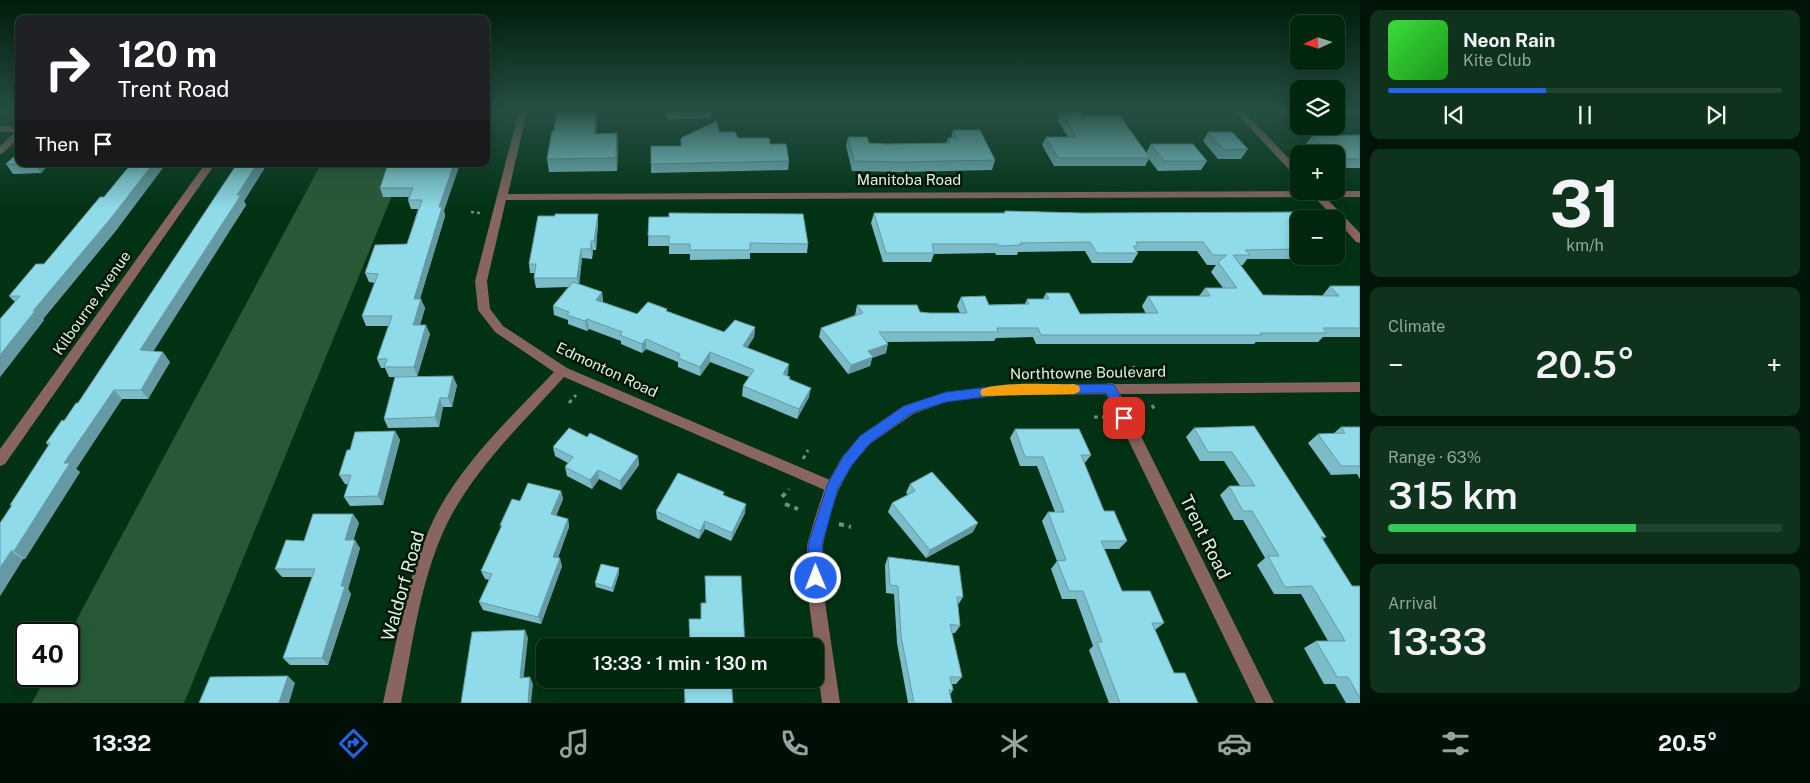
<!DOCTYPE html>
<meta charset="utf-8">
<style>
body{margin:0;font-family:"Public Sans",sans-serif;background:#0e321c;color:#f1f3f6;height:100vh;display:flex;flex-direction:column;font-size:19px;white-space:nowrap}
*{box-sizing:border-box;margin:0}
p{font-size:16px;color:#95a59e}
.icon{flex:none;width:28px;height:28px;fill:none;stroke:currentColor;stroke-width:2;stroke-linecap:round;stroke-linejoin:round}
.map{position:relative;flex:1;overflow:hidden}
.details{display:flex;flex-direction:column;gap:10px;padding:10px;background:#001508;width:450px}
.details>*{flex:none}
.hud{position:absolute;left:15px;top:15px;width:475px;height:152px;border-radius:10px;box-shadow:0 2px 12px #0003,0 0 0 1px #22432e;background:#202124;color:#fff;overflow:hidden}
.needle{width:32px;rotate:266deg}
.fabs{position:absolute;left:1290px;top:15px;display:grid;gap:10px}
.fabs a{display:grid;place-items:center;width:55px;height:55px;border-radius:10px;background:#00260e;box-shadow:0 2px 12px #0003,0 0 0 1px #22432e;font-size:25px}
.speed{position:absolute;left:15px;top:622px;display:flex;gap:10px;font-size:25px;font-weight:700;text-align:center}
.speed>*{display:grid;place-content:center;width:65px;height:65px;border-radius:50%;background:#00260e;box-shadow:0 2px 12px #0003,0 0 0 1px #22432e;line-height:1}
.speed .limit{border:2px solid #111;border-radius:8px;background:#fff;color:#111}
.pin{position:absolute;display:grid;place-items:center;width:42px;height:42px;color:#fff;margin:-21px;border-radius:10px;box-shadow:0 2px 8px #0006}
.me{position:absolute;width:55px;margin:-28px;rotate:359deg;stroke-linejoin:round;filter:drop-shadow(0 0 4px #0008)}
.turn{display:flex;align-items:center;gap:18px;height:105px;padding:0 20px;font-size:22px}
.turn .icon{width:65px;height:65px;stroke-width:2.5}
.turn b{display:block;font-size:35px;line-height:42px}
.then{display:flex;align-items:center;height:48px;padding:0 20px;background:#0003;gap:10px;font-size:19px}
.big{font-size:38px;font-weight:600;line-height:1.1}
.details .card{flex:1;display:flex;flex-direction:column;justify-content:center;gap:8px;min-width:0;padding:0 18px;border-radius:10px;background:#0e321c}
.details .dial{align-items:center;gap:0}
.dial b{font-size:65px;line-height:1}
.song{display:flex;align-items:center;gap:15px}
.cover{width:60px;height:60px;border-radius:8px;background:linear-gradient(135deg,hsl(120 70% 55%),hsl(120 70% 35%))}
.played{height:5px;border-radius:2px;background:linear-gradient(90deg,#2563eb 40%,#22432e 40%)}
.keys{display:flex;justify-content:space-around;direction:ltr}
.heat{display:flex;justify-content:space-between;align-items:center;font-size:28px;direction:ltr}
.charge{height:8px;border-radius:4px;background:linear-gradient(90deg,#34c759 63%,#22432e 0)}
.trip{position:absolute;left:536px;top:638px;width:288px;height:50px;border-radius:10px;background:#00260e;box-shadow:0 2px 12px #0003,0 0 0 1px #22432e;font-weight:600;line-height:50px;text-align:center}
.dock{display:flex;height:80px;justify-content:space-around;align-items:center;background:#000f06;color:#95a59e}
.dock .icon{width:35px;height:35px}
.dock .active{color:#2563eb}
.dock b{font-size:22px;color:#f1f3f6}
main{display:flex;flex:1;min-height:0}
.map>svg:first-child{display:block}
.green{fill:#285936}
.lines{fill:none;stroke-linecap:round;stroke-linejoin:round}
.path-far2{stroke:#6c9278;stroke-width:2.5;stroke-dasharray:3 3;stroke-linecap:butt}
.path-far1{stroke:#6c9278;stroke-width:3;stroke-dasharray:4 4;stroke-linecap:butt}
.path{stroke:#6c9278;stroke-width:4;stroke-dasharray:5 5;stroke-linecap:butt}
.minor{fill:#88655f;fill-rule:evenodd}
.tertiary{fill:#88655f;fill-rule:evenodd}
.wall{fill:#7cbcc8}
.shaded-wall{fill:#6599a3}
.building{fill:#90dbe9;stroke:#6599a3}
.route{fill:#2563eb;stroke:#184099}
.slow{fill:#f59e0b}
.labels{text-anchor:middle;stroke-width:5;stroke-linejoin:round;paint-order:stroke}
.street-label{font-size:15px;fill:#dbf4df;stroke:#031608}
.near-street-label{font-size:18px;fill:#dbf4df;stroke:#031608}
</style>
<main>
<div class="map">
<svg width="1360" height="703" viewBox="0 0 1360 703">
<rect width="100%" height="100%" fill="#003213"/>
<polygon class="green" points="321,164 405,164 184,703 32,703 46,676 69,676 69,634"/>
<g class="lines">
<polyline class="path-far2" points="471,212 480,213"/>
<g class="path-far1">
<polyline points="1133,366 1136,374"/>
<polyline points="594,367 598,361"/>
<polyline points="569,403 576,395"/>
<polyline points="1152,405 1156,412"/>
<polyline points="1094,417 1104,417"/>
<polyline points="803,459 808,450"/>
</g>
<g class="path">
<polyline points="782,497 789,489"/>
<polyline points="785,504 798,509"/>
<polyline points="839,524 851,527"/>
</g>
<g class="minor">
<path d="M519,111H527L508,194L1360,191V197H1325L1360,233V243L1356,242L1336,219L1314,197L506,200L487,281L490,309L503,326L567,368L837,483L839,487L837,491L832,493L827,491L564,377C520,426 467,475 441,537C419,589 412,648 401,703H383C398,638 407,569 439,509C468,457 513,415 554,372L495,332L478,310L475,281Z"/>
<polygon points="1234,111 1243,111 1299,169 1299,178 1296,177"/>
<polygon points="0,126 19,126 19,138 3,153 0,154 0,146 15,132 0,132"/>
<polygon points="205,164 215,164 5,464 0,466 0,449"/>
<polygon points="1110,383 1115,384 1117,388 1274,703 1256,703 1103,388 1105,384"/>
</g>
<polygon class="tertiary" points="1360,382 1360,392 1006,395 946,402 913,414 870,444 852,465 839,489 829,518 823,545 824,595 840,703 822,703 808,595 807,545 815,518 825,487 842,457 860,436 903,406 946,392 1006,385"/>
</g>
<g class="wall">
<polygon points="597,111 596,134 618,147 617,171 549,172 547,159 554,131"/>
<polygon points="666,111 711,111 711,118 667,119"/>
<polygon points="1061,113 1083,116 1146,153 1151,144 1207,161 1201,170 1158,171 1149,159 1145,166 1054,166 1042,145 1046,137 1068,137 1058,121"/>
<polygon points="953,130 995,160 992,170 901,172 852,171 846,146 848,137 869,143 887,144 946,143 948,138 951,138"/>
<polygon points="719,132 738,138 770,144 789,161 788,170 651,173 651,146 681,146"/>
<polygon points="1208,132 1248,149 1241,159 1218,159 1203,141"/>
<polygon points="1360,135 1360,168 1336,168 1336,154 1314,154 1305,145 1312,136"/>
<polygon points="19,152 49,164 41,173 13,174 6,164"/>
<polygon points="237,164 287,164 285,167 263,167 264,169 244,201 246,205 153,351 170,362 148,399 122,399 76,469 80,472 25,559 23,559 0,596 11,506 10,505 49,446 46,443 78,403"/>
<polygon points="388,164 444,211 445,216 420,299 425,308 420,325 430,334 417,377 389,377 385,368 381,368 377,359 388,326 366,326 362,316 375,283 369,282 365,273 407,244 418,209 411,209 408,200 409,197 383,197 380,188"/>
<polygon points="104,197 118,228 43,319 44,320 0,377 0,319 15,302 9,296 44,264"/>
<polygon points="1005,211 1299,219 1299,256 1331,256 1329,259 1247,259 1243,265 1240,265 1263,295 1322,296 1330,286 1360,286 1360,337 1323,337 1318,342 1256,342 1254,344 1036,344 1033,337 996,338 994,341 887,342 886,353 872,358 870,366 848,374 819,337 821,328 855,315 857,305 929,313 960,313 957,306 961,297 989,305 1025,304 1027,299 1043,299 1046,293 1080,314 1146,314 1142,306 1148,296 1199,296 1205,288 1223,288 1211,272 1216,265 1207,265 1197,251 1136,251 1138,253 1132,263 1092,263 1085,251 1018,252 1017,255 996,255 995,253 934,254 931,262 883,262 871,223 874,213 1004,213"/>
<polygon points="649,217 808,244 807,253 750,253 750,259 690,260 690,254 669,254 669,246 648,246"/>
<polygon points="598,223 596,250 593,250 592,259 582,258 579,284 602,292 603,302 637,314 667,309 667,311 724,332 755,327 754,337 747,348 788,374 786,376 789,379 809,397 797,419 742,396 743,386 749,377 710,362 700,376 678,367 678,362 646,349 642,353 621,344 621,341 589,329 587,331 568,324 568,320 554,315 553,306 568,287 536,288 534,278 535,273 530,273 529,264"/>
<polygon points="457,385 452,407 443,407 439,427 388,428 384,419"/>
<polygon points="1254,426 1326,537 1323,539 1352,586 1360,586 1360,703 1346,703 1335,684 1324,684 1304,648 1316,641 1328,641 1301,594 1274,594 1257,565 1265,558 1243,520 1234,520 1220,495 1229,486 1240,486 1224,461 1200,461 1186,437 1194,428"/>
<polygon points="1341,427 1360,427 1360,479 1357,474 1331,475 1308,443 1318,434 1334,433"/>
<polygon points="1015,429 1091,455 1084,464 1104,511 1127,541 1119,549 1104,549 1122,591 1164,623 1155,630 1174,673 1198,703 1109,703 1089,650 1093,646 1076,599 1062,599 1051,569 1057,561 1042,521 1048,512 1055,512 1037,466 1020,466 1010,438"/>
<polygon points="395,431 400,440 383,505 350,506 344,497 348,484 345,484 339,475 350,450"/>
<polygon points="587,437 638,456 639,465 621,490 599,479 592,489 567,476 565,467 568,463 555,456 553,447"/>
<polygon points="910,484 973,532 926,558 888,512 892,503 908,495 906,493"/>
<polygon points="561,491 563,499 556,516 568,519 569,527 558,558 562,566 541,624 483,610 479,602 489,580 485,579 481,571 501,527 500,525 520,501"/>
<polygon points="656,511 745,513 731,541 705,529 699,539 657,519"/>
<polygon points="353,514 359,523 353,540 360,548 348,589 351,594 328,665 290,665 283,658 312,577 282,577 275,569 304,541"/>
<polygon points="888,557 963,597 958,605 960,626 955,633 952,633 962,677 956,684 952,684 953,690 950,695 952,703 908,703 897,643 894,594 886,593 885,565"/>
<polygon points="619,568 619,573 613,592 596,587 595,583"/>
</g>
<g class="shaded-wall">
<polygon points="595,111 597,111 595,147 594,134"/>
<polygon points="617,133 618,147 617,171 616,158"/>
<polygon points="34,164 49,164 41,173"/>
<polygon points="153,164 166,164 118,228 43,319 44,320 0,377 0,355 33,311"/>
<polygon points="257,164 261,164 264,169 244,201 246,205 148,360 140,350"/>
<polygon points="454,164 460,164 444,211 445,216 417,308 414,299 439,207"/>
<polygon points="598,214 598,223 596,250 594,241"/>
<polygon points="591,241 593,250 592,259 591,249"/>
<polygon points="581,249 582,258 579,287 577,278"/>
<polygon points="602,292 603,302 596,300"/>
<polygon points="421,299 425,308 417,334 413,325"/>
<polygon points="587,319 589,329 587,331 585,321"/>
<polygon points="426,325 430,334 417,377 414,367"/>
<polygon points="755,327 754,337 742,356 743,346"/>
<polygon points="646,339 646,349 642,353 642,344"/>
<polygon points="888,344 886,353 872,358 870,366 848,374 851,365 868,351"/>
<polygon points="163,352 170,362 148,399 141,390"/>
<polygon points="710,352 710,362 700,376 700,367"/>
<polygon points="789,364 788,374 782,384 783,374"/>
<polygon points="453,376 457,385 452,407 448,398"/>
<polygon points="811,388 809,397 797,419 799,409"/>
<polygon points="114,390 122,399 76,469 80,472 25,559 14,551 64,463"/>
<polygon points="440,398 443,407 439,427 435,417"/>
<polygon points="395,431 400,440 383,505 378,496"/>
<polygon points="638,456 639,465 621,490 620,481"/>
<polygon points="598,470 599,479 592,489 590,480"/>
<polygon points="561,491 563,499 553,523 551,514"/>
<polygon points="746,504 745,513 731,541 732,533"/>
<polygon points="353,514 359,523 351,548 345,540"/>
<polygon points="568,519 569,527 555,565 553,557"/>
<polygon points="705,521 705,529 699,539 700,531"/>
<polygon points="978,523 973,532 926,558 930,550"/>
<polygon points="355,540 360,548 348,589 351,594 328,665 322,658 341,586"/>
<polygon points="11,551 23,559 0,596 0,568"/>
<polygon points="560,558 562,566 541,624 538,617"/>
<polygon points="619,568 619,573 613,592 612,588"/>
<polygon points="525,630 528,638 523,684 520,678"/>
<polygon points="288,676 295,683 289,703 279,703"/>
<polygon points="530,677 533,684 531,703 528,703"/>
</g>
<g class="building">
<polygon points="557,111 595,111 594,134 617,133 616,158 547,159 552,131 554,131"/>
<polygon points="1081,112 1083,116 1120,116 1150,158 1058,158 1046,137 1076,137 1061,113"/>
<polygon points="717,121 719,132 735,132 738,138 769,138 770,144 786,144 789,161 651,164 651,146 681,146 681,138"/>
<polygon points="953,130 980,130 995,160 903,162 854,161 848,137 867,137 869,143 887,144 950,143 948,138 957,138"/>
<polygon points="1208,132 1232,132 1248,149 1224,150"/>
<polygon points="1360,135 1360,159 1336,159 1336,154 1331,154 1312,136"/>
<polygon points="1151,144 1193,144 1207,161 1164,161"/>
<polygon points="19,152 19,164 24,164 6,164"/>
<polygon points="131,164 153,164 111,218 33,311 35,311 0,355 0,319 20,296 9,296 36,264 44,264 100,197 104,197"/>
<polygon points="237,164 257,164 237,195 241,195 140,350 163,352 141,390 114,390 64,463 70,463 14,551 11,551 0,568 0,523 12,505 10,505 50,443 46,443 62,420 64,421 76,403 78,403"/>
<polygon points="388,164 454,164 439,207 442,207 414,299 421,299 413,325 426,325 414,367 384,367 387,359 377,359 392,316 362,316 378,274 365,273 375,245 407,244 422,200 408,200 413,188 380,188"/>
<polygon points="1005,211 1082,213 1300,212 1307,219 1299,219 1299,249 1245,250 1250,255 1233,255 1263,295 1339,296 1330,286 1360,286 1360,328 1323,328 1327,333 1260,333 1262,335 1041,335 1038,328 997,328 998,332 879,332 888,344 868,351 873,357 851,365 821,328 863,313 857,305 917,305 920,312 929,313 967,313 961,297 985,296 989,305 1029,304 1027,299 1049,299 1046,293 1069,293 1080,314 1158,313 1148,296 1210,296 1205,288 1237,288 1218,262 1227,255 1213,255 1203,242 1136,242 1138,246 1133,246 1138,253 1097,253 1090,242 1020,243 1021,245 999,246 998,244 932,244 934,253 886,253 874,213 1005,213"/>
<polygon points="669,213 803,214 808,244 750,243 750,250 690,250 690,244 669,244 669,236 648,236 649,217 669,217"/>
<polygon points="555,214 598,214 594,241 591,241 591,249 581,249 577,278 534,278 536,264 529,264 538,216 555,216"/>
<polygon points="573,282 602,292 596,300 637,314 648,302 667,309 666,311 724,332 735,320 755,327 743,346 789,364 783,374 790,377 789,379 811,388 799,409 743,386 754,370 710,352 700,367 678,358 680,354 646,339 642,344 620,335 622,332 587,319 585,321 567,315 569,312 553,306"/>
<polygon points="453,376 448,398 440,398 435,417 384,419 395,377"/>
<polygon points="1254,426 1326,537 1321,537 1352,586 1360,586 1360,698 1348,677 1337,677 1316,641 1345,641 1312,586 1285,587 1268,556 1279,556 1252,511 1243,511 1229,486 1255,486 1232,452 1208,452 1194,428"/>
<polygon points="1341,427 1360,427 1360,466 1341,466 1318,434 1345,433"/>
<polygon points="569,428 587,437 590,433 638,456 620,481 598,470 590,480 565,467 573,457 553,447"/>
<polygon points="1015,429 1079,429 1091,455 1081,455 1104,511 1114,511 1127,541 1101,541 1122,591 1150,591 1164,623 1152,623 1174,673 1185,673 1198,703 1120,703 1097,642 1102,642 1083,591 1069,591 1057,561 1066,560 1048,512 1064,512 1043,457 1025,457"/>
<polygon points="395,431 378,496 344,497 351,475 339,475 347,450 350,450 355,432"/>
<polygon points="932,472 978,523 930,550 892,503 915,491 910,484"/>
<polygon points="678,473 724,492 723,495 746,504 732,533 705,521 700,531 656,511"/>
<polygon points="528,483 561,491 551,514 568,519 553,557 560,558 538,617 479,602 492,574 481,571 502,525 500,525 512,499 520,501"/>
<polygon points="313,514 353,514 345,540 355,540 341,586 345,586 322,658 283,658 315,569 275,569 286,540 304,541"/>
<polygon points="888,557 959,566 963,597 957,597 960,626 950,624 962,677 950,677 953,690 949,690 952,703 914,703 901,636 898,586 890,585"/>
<polygon points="601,564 619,568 612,588 595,583"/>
<polygon points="705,576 741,576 745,646 690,646 689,619 701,619 701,603 706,603"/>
<polygon points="525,630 520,678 530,677 528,703 461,703 472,632"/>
<polygon points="288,676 279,703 199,703 210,677"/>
<polygon points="684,679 731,679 733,703 685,703"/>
</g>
<linearGradient id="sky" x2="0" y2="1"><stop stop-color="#001c0a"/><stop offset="0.53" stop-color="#264f44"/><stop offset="1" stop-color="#264f44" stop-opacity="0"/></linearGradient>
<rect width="1360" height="209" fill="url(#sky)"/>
<polygon class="route" points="1110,384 1114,385 1116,388 1130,418 1129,421 1120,421 1106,393 1006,394 946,402 912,413 869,444 852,465 838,488 822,545 823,578 821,583 816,585 811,583 809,578 808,545 828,483 843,457 860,436 904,406 946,392 1006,385"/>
<path class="slow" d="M1074,384L1079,386L1080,389L1079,392L1074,394L982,396L980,392L982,389C1008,381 1047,385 1074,384Z"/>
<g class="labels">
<g class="street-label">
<text x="909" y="185">Manitoba Road</text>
<text transform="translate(92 303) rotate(-55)" y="5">Kilbourne Avenue</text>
<text transform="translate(607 370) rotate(25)" y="5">Edmonton Road</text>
<text transform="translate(1088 373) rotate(-1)" y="5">Northtowne Boulevard</text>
</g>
<g class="near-street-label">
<text transform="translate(1205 537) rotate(64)" y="6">Trent Road</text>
<text transform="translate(403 586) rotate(-74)" y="6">Waldorf Road</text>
</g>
</g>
</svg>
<div class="fabs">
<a><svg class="needle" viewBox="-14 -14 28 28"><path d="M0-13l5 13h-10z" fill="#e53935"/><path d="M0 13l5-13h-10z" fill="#95a59e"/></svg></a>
<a><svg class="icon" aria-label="layers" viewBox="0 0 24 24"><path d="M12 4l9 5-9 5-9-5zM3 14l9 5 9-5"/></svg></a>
<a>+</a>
<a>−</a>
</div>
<div class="speed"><div class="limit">40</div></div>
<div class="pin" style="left:1124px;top:418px;background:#d93025"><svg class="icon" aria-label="arrive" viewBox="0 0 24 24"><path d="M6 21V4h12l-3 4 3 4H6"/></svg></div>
<svg class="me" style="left:816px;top:578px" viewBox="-20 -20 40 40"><circle r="17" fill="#2563eb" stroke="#fff" stroke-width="3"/><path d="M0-11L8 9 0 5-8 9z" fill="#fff"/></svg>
<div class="trip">13:33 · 1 min · 130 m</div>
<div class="hud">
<div class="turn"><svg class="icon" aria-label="right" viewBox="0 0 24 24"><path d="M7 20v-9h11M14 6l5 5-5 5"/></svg><div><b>120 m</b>Trent Road</div></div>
<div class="then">Then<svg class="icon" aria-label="arrive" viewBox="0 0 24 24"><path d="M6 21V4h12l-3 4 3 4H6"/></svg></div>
</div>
</div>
<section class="details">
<div class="card">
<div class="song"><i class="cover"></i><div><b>Neon Rain</b><p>Kite Club</p></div></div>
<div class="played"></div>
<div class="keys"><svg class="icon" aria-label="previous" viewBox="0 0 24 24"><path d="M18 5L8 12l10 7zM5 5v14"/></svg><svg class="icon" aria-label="pause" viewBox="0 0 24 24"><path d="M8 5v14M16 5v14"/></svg><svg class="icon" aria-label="next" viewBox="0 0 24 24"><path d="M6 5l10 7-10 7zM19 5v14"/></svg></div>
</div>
<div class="card dial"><b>31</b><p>km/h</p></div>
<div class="card"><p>Climate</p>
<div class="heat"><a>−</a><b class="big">20.5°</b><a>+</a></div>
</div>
<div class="card"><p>Range · 63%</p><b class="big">315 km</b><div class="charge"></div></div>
<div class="card"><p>Arrival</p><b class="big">13:33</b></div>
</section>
</main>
<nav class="dock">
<b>13:32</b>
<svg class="icon active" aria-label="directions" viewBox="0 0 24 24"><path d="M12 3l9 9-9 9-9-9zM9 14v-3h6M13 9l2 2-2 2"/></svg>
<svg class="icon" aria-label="music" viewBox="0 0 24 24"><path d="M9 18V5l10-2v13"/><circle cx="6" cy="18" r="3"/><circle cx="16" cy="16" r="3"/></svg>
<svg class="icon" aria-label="phone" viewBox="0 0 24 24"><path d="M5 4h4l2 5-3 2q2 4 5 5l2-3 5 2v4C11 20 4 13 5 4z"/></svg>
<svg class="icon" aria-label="climate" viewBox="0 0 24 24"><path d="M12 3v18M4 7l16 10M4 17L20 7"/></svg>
<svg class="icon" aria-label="car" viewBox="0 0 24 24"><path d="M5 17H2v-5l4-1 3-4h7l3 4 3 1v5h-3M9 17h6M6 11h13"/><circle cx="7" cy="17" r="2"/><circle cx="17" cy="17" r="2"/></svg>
<svg class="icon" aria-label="filters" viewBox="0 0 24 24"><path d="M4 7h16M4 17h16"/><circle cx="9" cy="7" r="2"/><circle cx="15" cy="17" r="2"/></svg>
<b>20.5°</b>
</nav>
